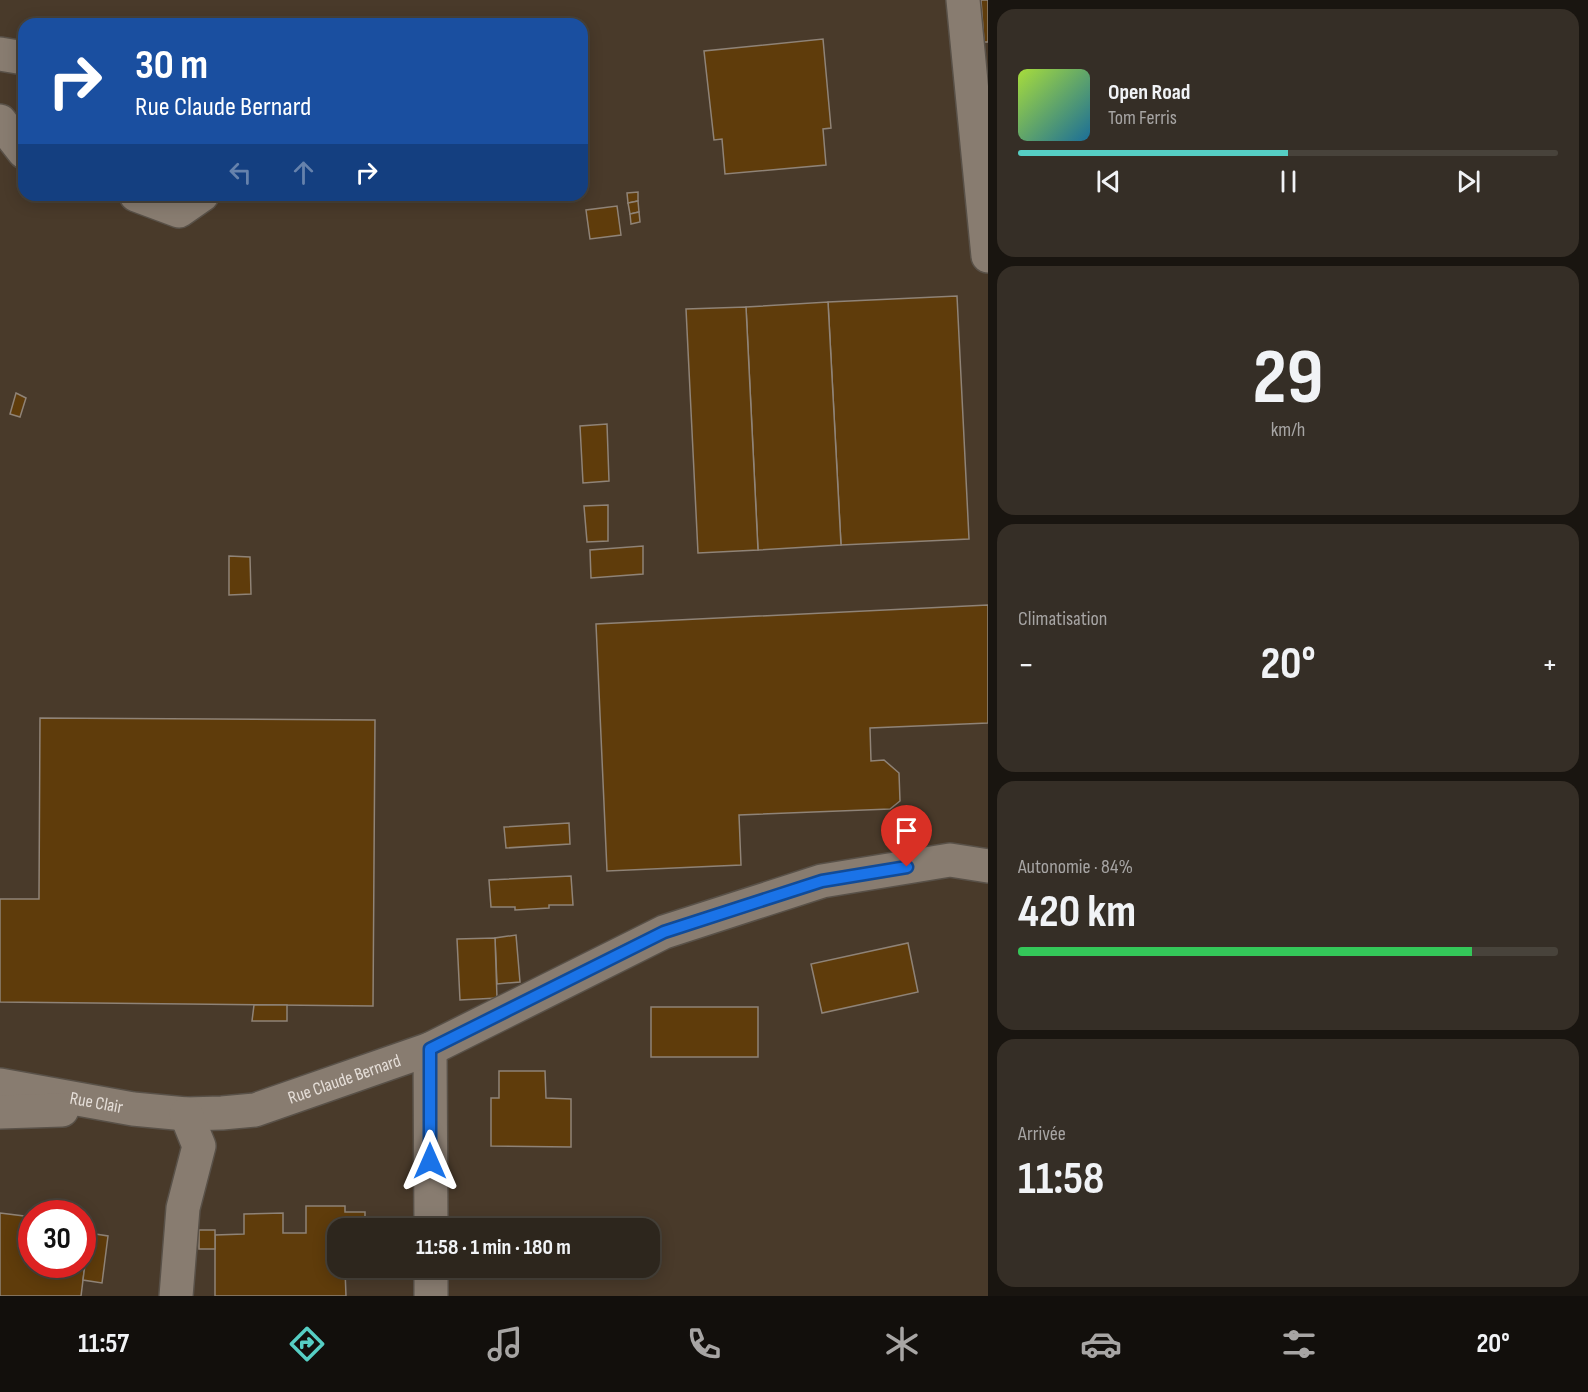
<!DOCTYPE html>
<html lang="fr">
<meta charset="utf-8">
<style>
body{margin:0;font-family:"Sofia Sans Condensed",sans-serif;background:#352e26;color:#f1f3f6;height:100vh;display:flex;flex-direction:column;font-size:22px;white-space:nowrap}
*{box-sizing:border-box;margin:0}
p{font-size:20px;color:#a7a5a4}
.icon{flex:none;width:33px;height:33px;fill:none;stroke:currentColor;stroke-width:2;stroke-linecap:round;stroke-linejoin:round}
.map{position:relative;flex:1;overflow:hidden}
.drawer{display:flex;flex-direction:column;gap:9px;padding:9px;background:#191510;width:600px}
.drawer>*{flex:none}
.guide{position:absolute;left:18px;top:18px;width:570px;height:183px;border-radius:18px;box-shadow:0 3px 15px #0003,0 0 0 2px #48433b;background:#1a4fa0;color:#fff;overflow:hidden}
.speed{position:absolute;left:18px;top:1200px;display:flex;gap:12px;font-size:30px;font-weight:700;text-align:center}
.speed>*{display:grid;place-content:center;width:78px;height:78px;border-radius:50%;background:#2d261d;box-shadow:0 3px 15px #0003,0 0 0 2px #48433b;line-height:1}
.speed .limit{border:9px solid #d22;background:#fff;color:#111}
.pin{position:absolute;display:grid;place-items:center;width:51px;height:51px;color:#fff;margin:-62px -26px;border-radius:50% 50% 50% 0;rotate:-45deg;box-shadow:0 0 6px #0007}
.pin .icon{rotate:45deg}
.me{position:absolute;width:66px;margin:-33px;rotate:0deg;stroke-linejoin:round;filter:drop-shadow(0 0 4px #0008)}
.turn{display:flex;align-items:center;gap:21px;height:126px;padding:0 18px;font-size:27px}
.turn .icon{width:78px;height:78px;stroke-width:2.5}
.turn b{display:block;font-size:42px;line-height:51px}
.lanes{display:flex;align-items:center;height:57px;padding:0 18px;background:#0003;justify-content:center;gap:30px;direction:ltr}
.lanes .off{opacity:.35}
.big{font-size:45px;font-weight:700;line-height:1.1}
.drawer .card{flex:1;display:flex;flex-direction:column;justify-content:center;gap:9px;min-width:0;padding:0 21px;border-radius:18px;background:#352e26}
.drawer .dial{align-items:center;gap:0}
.dial b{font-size:78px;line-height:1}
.song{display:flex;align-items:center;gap:18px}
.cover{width:72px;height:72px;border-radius:9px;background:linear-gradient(135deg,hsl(80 70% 55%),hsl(200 70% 35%))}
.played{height:6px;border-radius:3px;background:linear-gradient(90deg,#56cec4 50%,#48433b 50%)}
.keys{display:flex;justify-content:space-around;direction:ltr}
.heat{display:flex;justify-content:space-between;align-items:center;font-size:33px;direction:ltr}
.charge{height:9px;border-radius:4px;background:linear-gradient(90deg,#34c759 84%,#48433b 0)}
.trip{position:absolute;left:327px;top:1218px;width:333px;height:60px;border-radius:18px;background:#2d261d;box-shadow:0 3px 15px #0003,0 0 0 2px #48433b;font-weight:700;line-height:60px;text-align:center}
.dock{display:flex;height:96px;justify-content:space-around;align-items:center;background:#120f0c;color:#a7a5a4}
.dock .icon{width:42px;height:42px}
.dock .active{color:#56cec4}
.dock b{font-size:27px;color:#f1f3f6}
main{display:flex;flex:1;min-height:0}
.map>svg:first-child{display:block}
.built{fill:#493a2a;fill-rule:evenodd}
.building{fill:#5f3c0b;stroke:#8f8377;stroke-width:1.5}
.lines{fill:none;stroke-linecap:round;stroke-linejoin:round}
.minor-casing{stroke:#595148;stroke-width:36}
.minor{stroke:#887c70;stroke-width:33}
.route-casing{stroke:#114b97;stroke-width:15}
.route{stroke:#1a73e8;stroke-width:10}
.labels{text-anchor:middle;stroke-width:6;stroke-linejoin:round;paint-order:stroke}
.street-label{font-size:18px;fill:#e5ded8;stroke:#1f1b16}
</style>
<main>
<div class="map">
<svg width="988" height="1296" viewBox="0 0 988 1296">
<rect width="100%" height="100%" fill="#3c3227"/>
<path class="built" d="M0,0H988V1296H0ZM24,24H582V195H24ZM32,1214H82V1264H32ZM338,1228H650V1268H338Z"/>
<g class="building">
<polygon points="981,0 988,0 988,42 984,42"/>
<polygon points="823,39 831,128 823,129 826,165 725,174 722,139 714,140 704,51"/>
<polygon points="638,192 638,201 628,203 627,193"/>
<polygon points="638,201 639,212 630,214 628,203"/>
<polygon points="617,206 621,235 590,239 586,210"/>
<polygon points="639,212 640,222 631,224 630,214"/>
<polygon points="957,296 969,539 841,545 828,302"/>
<polygon points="828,302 841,545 758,550 746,307"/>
<polygon points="746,307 758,550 698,553 686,309"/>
<polygon points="16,393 26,398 20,417 10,414"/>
<polygon points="607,424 609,481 583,483 580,426"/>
<polygon points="608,505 608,541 587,542 584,506"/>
<polygon points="643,546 643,574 591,578 590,550"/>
<polygon points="229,556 250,557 251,594 229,595"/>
<polygon points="988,605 988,723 870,728 871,761 884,760 899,773 900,801 890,809 739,815 741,865 607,871 596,624"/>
<polygon points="40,718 375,720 373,1006 0,1002 0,899 39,899"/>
<polygon points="569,823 570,844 506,848 504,827"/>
<polygon points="571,876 573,905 549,905 549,908 515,910 515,907 491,907 489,880"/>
<polygon points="516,935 520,982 497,984 495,938"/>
<polygon points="495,938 497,998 460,1000 457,939"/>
<polygon points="908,943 918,992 822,1013 811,964"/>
<polygon points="254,1005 287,1005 287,1021 252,1021"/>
<rect x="651" y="1007" width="107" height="50"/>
<polygon points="499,1071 545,1071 546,1098 571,1099 571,1147 491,1146 491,1098 499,1098"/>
<polygon points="306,1206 345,1206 345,1212 365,1212 365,1228 338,1228 338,1268 356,1268 355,1270 345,1270 346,1296 215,1296 215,1235 244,1234 244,1214 283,1213 283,1233 306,1233"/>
<polygon points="0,1213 32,1217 32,1264 82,1264 82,1223 90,1224 81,1296 0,1296"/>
<rect x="199" y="1230" width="16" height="19"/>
<polygon points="89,1233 108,1236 102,1283 83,1280"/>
</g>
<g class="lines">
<defs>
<g id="minor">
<polyline points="963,0 988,256"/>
<polyline points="0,54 24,58"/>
<polyline points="0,121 24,152"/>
<polyline points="136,195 179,211 202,195"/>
<polyline points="430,1049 431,1228"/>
<path id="s1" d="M0,1085L133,1109L186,1114L222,1113L255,1110L430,1049L664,932L822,881L950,860L988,866"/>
<polyline points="0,1112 62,1110"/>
<polyline points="431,1268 431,1296"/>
<polyline points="176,1296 183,1208 199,1146 186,1114"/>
</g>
</defs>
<use href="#minor" class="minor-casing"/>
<use href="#minor" class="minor"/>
</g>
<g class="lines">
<defs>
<polyline id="route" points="430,1161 430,1049 664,932 822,881 907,867"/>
</defs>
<use href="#route" class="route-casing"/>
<use href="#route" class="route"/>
</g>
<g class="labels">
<g class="street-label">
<text dy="6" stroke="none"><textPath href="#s1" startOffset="352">Rue Claude Bernard</textPath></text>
<text dy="6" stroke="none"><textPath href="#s1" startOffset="98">Rue Clair</textPath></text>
</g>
</g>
</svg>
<div class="speed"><div class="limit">30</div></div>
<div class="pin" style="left:907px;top:867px;background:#d93025"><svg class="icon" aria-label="arrive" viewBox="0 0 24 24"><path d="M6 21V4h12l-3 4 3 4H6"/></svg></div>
<svg class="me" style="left:430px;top:1161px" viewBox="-20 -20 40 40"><path d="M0-17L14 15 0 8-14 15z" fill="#1a73e8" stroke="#fff" stroke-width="4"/></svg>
<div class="trip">11:58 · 1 min · 180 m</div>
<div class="guide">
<div class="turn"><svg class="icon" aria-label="right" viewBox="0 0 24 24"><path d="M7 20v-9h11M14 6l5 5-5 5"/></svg><div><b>30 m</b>Rue Claude Bernard</div></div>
<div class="lanes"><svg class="icon off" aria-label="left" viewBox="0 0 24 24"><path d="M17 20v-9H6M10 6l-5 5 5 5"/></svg><svg class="icon off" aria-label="ahead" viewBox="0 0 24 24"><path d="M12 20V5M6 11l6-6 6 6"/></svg><svg class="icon" aria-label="right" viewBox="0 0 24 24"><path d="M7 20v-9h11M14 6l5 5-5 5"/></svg></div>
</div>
</div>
<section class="drawer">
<div class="card">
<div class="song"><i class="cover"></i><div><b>Open Road</b><p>Tom Ferris</p></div></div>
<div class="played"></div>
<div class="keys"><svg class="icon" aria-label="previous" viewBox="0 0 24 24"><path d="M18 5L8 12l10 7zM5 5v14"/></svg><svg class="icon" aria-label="pause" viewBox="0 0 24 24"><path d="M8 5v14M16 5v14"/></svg><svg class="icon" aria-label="next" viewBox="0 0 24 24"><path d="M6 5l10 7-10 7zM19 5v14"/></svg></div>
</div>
<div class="card dial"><b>29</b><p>km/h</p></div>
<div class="card"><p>Climatisation</p>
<div class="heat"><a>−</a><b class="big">20°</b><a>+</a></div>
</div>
<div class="card"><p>Autonomie · 84%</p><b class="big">420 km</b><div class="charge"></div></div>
<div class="card"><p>Arrivée</p><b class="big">11:58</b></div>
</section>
</main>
<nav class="dock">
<b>11:57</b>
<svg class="icon active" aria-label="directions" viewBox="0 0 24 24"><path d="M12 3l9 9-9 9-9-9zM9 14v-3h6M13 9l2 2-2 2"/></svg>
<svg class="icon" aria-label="music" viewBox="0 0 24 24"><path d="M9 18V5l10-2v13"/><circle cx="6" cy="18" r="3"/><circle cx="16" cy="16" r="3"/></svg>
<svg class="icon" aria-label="phone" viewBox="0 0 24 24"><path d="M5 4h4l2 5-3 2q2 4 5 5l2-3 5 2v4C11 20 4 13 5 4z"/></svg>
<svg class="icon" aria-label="climate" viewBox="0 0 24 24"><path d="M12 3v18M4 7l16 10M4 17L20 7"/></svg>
<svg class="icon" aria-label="car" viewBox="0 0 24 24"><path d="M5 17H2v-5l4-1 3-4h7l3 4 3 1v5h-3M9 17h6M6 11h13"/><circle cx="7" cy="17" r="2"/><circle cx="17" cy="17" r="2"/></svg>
<svg class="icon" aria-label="filters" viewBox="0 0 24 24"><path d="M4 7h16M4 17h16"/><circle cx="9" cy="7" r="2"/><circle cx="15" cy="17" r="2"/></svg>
<b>20°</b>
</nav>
